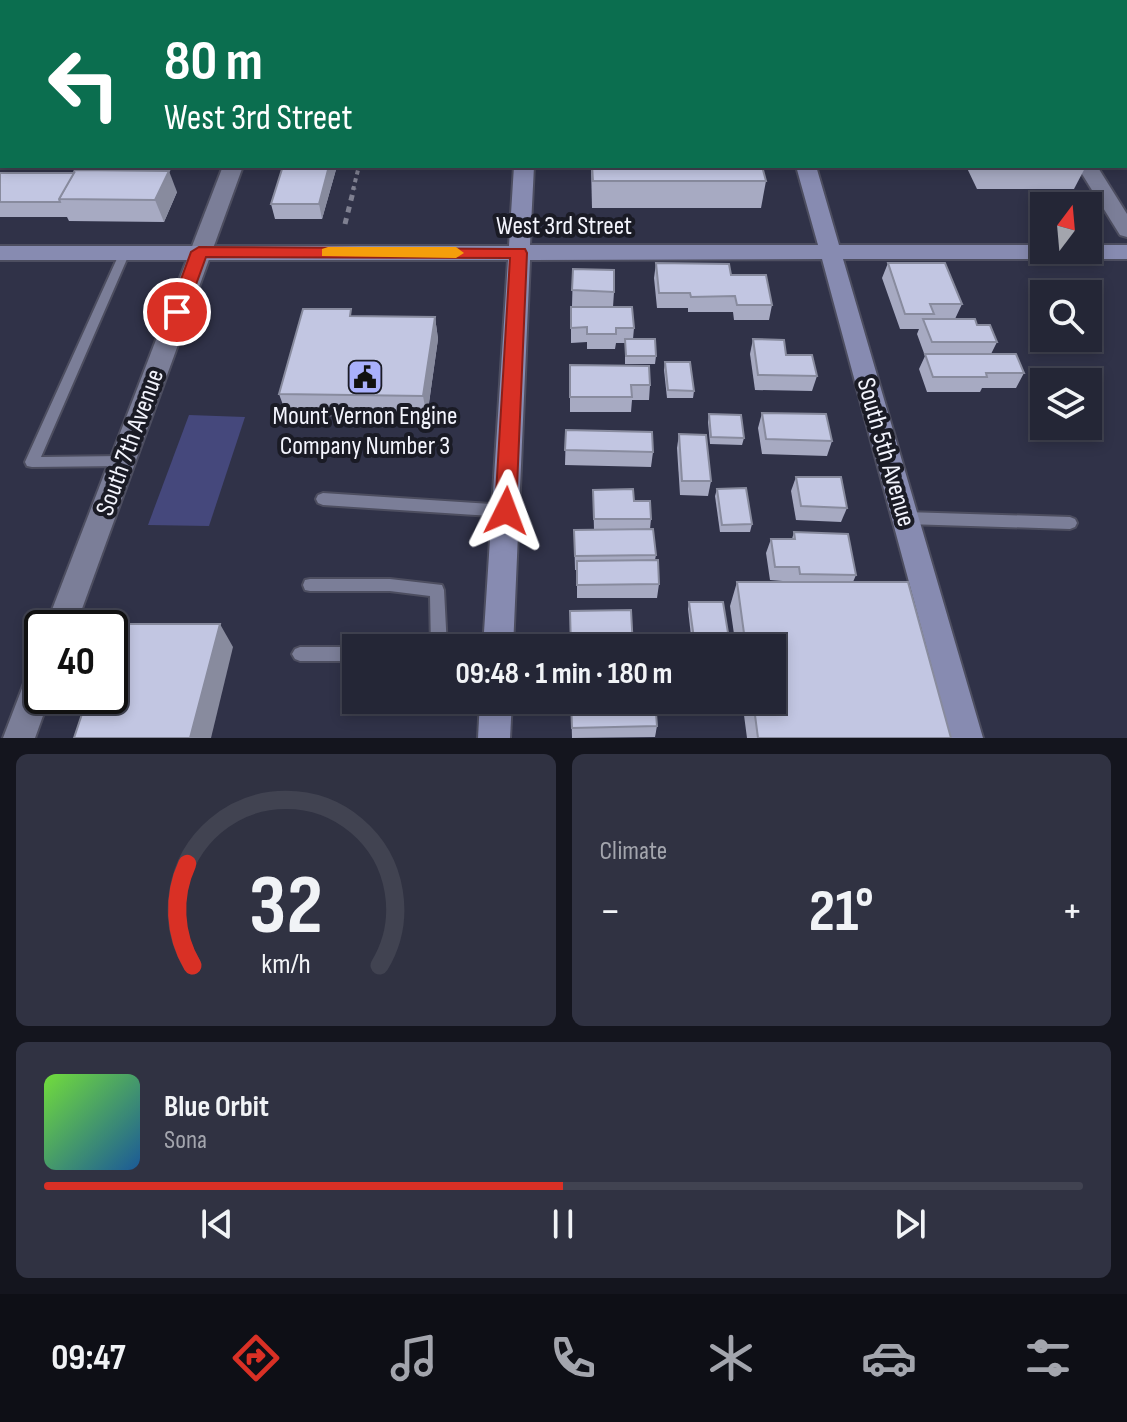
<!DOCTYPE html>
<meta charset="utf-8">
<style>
body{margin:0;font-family:"Sofia Sans Condensed",sans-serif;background:#303242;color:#f1f3f6;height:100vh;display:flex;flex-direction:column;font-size:30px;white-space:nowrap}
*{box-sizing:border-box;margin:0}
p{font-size:26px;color:#a3a5ad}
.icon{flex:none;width:44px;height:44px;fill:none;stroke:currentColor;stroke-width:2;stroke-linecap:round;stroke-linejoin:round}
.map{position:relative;height:738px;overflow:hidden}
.panel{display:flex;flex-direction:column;gap:16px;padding:16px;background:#14151e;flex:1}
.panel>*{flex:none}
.hud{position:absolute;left:0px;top:0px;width:1128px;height:168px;box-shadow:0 4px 12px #0003,0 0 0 2px #414351;background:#0b6e4f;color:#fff;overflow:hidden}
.needle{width:52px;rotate:16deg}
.tools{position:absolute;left:1030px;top:192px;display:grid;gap:16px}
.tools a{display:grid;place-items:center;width:72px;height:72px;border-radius:0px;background:#242636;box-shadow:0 4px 12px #0003,0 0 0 2px #414351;font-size:40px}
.speed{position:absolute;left:24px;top:610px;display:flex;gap:16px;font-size:40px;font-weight:700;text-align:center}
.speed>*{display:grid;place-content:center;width:104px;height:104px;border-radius:50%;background:#242636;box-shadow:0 4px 12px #0003,0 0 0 2px #414351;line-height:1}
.speed .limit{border:4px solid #111;border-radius:12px;background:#fff;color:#111}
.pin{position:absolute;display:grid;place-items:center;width:68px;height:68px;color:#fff;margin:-34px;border:4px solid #fff;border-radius:50%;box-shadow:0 2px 8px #0007}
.me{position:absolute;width:88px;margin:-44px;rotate:3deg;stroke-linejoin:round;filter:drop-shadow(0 0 6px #0008)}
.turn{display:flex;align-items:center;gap:28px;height:168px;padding:0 32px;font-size:36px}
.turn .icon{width:104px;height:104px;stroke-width:2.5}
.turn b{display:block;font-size:56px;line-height:68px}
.big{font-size:60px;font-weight:700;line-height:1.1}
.panel .card{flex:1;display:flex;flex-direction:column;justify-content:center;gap:12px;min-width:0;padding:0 28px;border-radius:12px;background:#303242}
.panel .dial{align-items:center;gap:0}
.dial svg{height:208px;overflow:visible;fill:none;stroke:#414351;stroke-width:7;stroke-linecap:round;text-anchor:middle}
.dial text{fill:#f1f3f6;stroke:none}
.song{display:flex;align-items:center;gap:24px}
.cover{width:96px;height:96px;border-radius:12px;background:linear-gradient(135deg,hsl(100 70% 55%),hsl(210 70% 35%))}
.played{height:8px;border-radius:4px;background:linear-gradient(90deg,#d93025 50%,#414351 50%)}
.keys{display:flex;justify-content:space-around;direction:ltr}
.heat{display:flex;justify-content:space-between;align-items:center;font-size:44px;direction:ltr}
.panel .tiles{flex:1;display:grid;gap:16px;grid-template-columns:1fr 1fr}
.card:last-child{grid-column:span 2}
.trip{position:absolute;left:342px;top:634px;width:444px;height:80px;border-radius:0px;background:#242636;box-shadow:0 4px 12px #0003,0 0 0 2px #414351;font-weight:700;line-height:80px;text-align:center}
.menu{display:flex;height:128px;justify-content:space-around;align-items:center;background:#0e0f16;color:#a3a5ad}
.menu .icon{width:56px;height:56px}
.menu .selected{color:#d93025}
.menu b{font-size:36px;color:#f1f3f6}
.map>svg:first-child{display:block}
.green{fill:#45487c}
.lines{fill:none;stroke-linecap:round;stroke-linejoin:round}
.lane-casing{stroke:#4d4e60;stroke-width:4}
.street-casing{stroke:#4d4e60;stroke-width:4}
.secondary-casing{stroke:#4d4e60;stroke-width:4}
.path-far1{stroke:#7f8091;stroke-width:4;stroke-dasharray:4 4;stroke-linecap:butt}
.path{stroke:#7f8091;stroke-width:5;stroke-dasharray:6 6;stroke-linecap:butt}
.lane{fill:#7b7e98;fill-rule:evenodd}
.street{fill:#7b7e98;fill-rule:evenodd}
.secondary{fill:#878bb1;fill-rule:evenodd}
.wall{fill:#a7aac2}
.shaded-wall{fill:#888b9e}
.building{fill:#c2c6e2;stroke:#888b9e;stroke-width:2}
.route{fill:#d93025;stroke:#8d1f18;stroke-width:2}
.slow{fill:#f59e0b}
.labels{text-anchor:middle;stroke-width:8;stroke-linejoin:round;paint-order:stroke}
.street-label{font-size:26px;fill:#f3f4fd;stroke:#1a1b25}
.poi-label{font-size:26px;fill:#f3f4fd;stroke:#1a1b25}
</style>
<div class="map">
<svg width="1127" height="738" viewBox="0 0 1127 738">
<rect width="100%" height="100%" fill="#303248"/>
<polygon class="green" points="189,415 245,417 209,526 148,525"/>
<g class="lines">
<defs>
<g id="lane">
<polygon points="125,248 130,252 41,457 122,456 127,457 129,461 127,465 122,466 32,467 27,466 25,462 120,252"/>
<polygon points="323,493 506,505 511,507 513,511 511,515 506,517 323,505 318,503 316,499 318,495"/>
<polygon points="906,512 1070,517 1075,519 1077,523 1075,527 1070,529 906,524 901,522 899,518 901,514"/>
<polygon points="310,579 390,579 442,585 444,590 447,648 431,648 430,596 390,591 310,591 305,590 303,585 305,580"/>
<polygon points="300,647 356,647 359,648 356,648 356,661 300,661 295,659 292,654 295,649"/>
</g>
<g id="street">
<polygon points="291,0 307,0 290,2"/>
<polygon points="977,0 993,0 994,2 978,2"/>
<polygon points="223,166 243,166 75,628 45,628"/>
<polygon points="1077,166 1097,166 1127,214 1127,237 1120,235"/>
<polygon points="42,661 42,696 50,696 35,738 3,738 31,665"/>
</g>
<g id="secondary">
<rect x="526" y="0" width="16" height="2"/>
<rect x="750" y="0" width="16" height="2"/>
<polygon points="514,166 534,166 530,245 818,245 796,166 816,166 839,245 1044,245 1044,250 1088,250 1088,245 1127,245 1127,259 843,259 983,738 951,738 822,259 530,260 513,648 483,648 508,260 0,260 0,246 509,246"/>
<polygon points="480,700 512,700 510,738 478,738"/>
</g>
</defs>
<use href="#lane" class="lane-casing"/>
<use href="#street" class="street-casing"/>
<use href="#secondary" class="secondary-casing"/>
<polyline class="path-far1" points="353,190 359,166"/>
<polyline class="path" points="345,224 354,188"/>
<use href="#lane" class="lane"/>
<use href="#street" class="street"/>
<use href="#secondary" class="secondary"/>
</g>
<g class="wall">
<polygon points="867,0 967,0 966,2 868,2"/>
<polygon points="1016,0 1127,0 1127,90 1126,2 1017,2"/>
<polygon points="337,166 322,219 275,219 271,204"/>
<polygon points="591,166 762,166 766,181 761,208 592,208"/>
<polygon points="966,166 1086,166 1074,189 977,189"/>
<polygon points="0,173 177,192 164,222 69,221 67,217 0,217"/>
<polygon points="656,263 731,275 772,305 769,320 734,320 733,312 688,312 688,308 657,308 654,278"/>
<polygon points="888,263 962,304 955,319 977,325 997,342 991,354 1024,373 1016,388 982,388 980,392 927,392 919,369 925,356 917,334 919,329 900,329 882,278"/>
<polygon points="573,269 614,292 613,307 634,328 633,339 656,356 655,364 625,364 625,343 616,343 615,349 587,349 587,342 571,343 571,307 611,307 572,306"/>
<polygon points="353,316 435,317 438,339 427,417 287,416 279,394"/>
<polygon points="753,339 786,355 817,376 812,391 755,390 750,354"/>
<polygon points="665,362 694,391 693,398 667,398 664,370"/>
<polygon points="570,365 650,385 649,400 632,400 631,412 570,412"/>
<polygon points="762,413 832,441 827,456 762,454 758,428"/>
<polygon points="709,414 744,438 742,445 710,444 708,422"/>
<polygon points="566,430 653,452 651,467 565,465"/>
<polygon points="679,434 711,481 708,496 680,495 677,448"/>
<polygon points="796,477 847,508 841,522 796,520 791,491"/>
<polygon points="717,489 752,524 750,532 720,532 715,496"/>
<polygon points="593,490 634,501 651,519 650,529 656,555 655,560 659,584 657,598 577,598 577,570 575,570 574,530 594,530"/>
<polygon points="794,532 856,575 853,582 951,738 747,738 742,700 772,700 772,648 736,648 730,606 737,582 795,582 770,580 766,553 771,539 792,539"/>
<polygon points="689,602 729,639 727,645 692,645 688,609"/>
<polygon points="571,700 657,726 655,737 572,738"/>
<polygon points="695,700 735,700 736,708 734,714 697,715"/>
</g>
<g class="shaded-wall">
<polygon points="329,166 337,166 322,219 319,204"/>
<polygon points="169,171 177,192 164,222 155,200"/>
<polygon points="435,317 438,339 427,417 423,396"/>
<polygon points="220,624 233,647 211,738 190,738"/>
</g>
<g class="building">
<polygon points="1043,0 1127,0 1127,1 1044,2"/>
<rect x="1126" y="45" width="1" height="24"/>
<polygon points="283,166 329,166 319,204 271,204"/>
<polygon points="592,166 762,166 766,181 593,181"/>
<polygon points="75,170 169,171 155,200 59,199"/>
<polygon points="0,173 74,173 59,199 60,202 0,202"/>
<polygon points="656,263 729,264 731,275 766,275 772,305 737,305 735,296 691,297 690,293 659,293"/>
<polygon points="888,263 945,263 962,304 930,304 934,314 905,314"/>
<polygon points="573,269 614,270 614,292 572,290"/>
<polygon points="571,307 632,307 634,328 616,328 616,334 587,334 587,327 571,328"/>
<polygon points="303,309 351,309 350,316 435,317 423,396 279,394"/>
<polygon points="923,319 975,319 977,325 990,325 997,342 932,342"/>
<polygon points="625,339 655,339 656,356 626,356"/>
<polygon points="753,339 784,340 786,355 812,355 817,376 758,375"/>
<polygon points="925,354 1016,354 1024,373 986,373 987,377 933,377"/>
<polygon points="665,362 690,362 694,391 668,390"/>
<polygon points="570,365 649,366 650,385 631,385 632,397 570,397"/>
<polygon points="762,413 826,414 832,441 766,439"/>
<polygon points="709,414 741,415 744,438 711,437"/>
<polygon points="566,430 652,432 653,452 565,450"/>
<polygon points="679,434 706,435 711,481 682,481"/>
<polygon points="796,477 841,477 847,508 801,506"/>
<polygon points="746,488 752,524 722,525 717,489"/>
<polygon points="633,489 634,501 650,501 651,519 594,519 593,490"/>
<polygon points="653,529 656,555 575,556 574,530"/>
<polygon points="794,532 848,534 856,575 800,574 799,567 775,567 771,539 795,539"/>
<polygon points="658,560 659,584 577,585 577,561"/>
<polygon points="737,582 908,582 951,738 758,738 753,700 772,700 772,648 746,648"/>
<polygon points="689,602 723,602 729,639 694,639"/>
<polygon points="631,610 633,648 571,648 570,611"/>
<polygon points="114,624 220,624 190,738 74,738 88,696 110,696 110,634"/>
<polygon points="571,700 655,700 657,726 572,728"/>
<polygon points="698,700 735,700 736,708 699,709"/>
</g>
<polygon class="route" points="199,247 525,249 527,253 516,511 513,517 506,520 498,517 495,511 510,258 206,257 186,312 177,318 171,316 169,312 191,252"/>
<polygon class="slow" points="328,247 456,247 464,253 456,258 322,256 322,249"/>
<defs>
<symbol id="civic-square" viewBox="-11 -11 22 22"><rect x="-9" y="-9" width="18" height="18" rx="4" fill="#a9b0fc" stroke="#1a1b25"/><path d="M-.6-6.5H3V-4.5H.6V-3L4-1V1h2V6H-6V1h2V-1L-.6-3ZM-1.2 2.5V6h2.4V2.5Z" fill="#111"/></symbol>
</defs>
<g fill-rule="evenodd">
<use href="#civic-square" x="345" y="357" width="40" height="40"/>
</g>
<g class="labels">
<g class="street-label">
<text x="564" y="234">West 3rd Street</text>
<text transform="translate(129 442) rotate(-70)" y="9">South 7th Avenue</text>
<text transform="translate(887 452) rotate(74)" y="9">South 5th Avenue</text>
</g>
<g class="poi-label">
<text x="365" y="424">Mount Vernon Engine<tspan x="365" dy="30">Company Number 3</tspan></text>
</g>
</g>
</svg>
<div class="tools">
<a><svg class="needle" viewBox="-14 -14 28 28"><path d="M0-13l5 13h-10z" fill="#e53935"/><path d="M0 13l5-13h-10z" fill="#a3a5ad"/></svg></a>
<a><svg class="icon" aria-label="search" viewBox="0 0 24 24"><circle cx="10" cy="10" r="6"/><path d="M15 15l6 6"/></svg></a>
<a><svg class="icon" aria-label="layers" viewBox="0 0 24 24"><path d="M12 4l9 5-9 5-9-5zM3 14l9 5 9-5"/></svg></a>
</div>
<div class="speed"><div class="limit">40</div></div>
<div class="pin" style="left:177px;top:312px;background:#d93025"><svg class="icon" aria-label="arrive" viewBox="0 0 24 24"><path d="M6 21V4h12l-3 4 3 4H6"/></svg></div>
<svg class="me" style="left:506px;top:511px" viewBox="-20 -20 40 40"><path d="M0-17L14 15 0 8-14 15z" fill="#d93025" stroke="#fff" stroke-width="4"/></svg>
<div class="trip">09:48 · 1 min · 180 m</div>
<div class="hud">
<div class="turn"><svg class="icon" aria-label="left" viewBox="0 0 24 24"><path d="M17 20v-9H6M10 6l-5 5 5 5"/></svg><div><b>80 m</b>West 3rd Street</div></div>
</div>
</div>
<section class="panel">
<div class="tiles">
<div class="card dial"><svg viewBox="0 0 100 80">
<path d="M14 69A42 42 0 1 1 86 69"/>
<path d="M14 69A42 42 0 0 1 12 30" stroke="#d93025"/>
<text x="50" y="56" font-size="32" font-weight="700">32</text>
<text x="50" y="72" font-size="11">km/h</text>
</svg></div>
<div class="card"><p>Climate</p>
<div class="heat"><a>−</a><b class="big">21°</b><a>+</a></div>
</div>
<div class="card">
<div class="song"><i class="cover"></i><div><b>Blue Orbit</b><p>Sona</p></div></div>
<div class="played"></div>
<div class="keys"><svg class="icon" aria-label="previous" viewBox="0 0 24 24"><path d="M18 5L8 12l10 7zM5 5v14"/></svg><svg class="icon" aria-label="pause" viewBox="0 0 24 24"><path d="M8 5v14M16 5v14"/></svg><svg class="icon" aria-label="next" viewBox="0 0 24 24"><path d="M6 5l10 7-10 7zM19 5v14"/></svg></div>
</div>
</div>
</section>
<nav class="menu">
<b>09:47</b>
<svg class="icon selected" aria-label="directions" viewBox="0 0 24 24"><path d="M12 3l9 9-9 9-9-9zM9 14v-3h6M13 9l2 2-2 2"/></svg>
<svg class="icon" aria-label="music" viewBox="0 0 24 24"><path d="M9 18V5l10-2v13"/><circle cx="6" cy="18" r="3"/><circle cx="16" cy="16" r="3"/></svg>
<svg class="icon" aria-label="phone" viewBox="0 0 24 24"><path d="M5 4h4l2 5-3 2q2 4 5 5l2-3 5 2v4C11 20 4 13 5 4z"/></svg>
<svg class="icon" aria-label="climate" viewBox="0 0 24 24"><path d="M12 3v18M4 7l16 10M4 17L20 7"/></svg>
<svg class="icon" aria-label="car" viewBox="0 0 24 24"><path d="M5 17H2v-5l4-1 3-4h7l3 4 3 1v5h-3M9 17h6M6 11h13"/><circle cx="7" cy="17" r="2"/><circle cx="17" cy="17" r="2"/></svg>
<svg class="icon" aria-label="filters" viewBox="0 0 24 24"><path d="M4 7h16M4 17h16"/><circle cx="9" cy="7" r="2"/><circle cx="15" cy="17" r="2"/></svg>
</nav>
